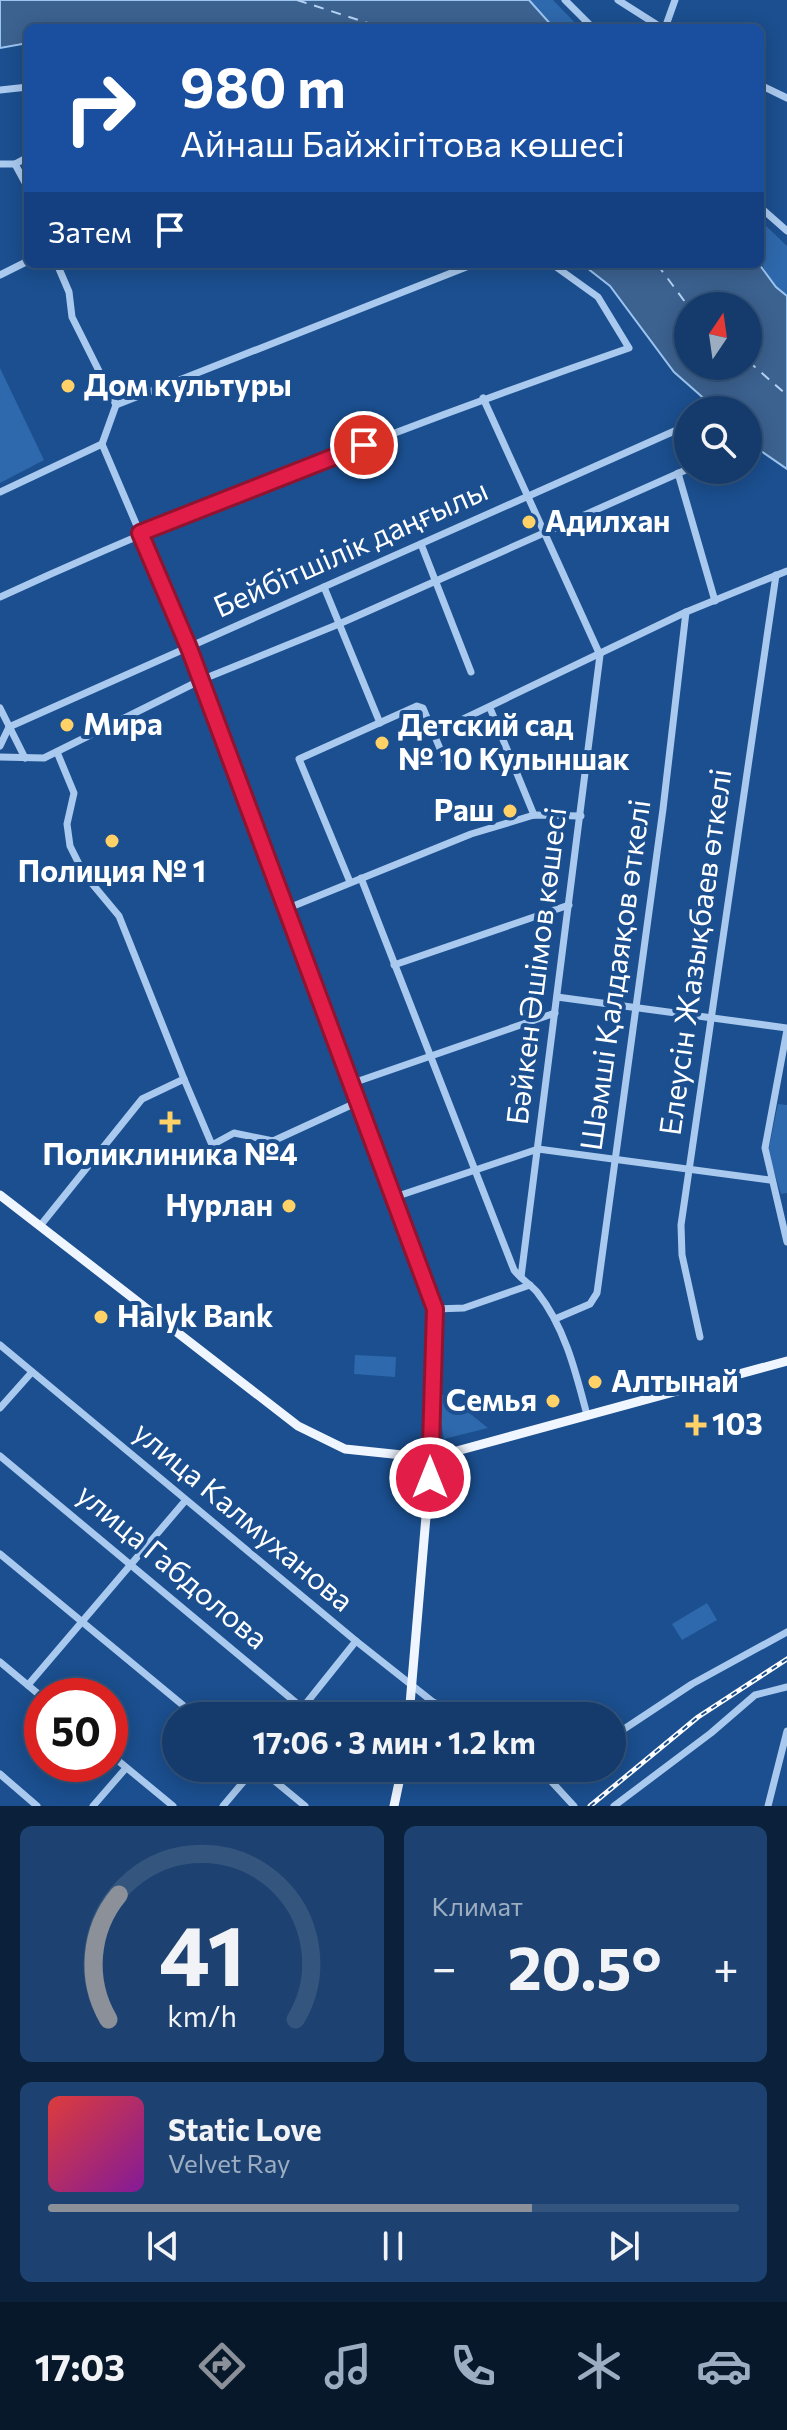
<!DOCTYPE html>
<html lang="ru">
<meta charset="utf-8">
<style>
body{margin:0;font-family:Commissioner,sans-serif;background:#1d4271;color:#f1f3f6;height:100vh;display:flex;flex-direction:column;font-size:30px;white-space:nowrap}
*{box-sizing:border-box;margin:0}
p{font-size:26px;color:#9dadc1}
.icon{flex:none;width:44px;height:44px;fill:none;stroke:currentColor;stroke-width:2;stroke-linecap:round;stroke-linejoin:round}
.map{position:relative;height:1806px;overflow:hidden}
.side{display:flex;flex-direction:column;gap:20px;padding:20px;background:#0b203b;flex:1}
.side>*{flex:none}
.guide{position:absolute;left:24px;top:24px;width:740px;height:244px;border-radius:12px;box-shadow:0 4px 20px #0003,0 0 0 2px #33557e;background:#1a4fa0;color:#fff;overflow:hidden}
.needle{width:52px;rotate:13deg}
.tools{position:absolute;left:674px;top:292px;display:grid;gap:16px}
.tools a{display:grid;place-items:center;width:88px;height:88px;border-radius:50%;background:#143b6b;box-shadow:0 4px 20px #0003,0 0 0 2px #33557e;font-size:40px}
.speed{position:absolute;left:24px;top:1678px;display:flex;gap:16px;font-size:40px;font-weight:700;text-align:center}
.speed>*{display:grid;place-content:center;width:104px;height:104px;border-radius:50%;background:#143b6b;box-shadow:0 4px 20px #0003,0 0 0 2px #33557e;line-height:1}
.speed .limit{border:12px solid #d22;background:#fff;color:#111}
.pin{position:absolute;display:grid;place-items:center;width:68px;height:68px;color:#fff;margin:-34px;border:4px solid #fff;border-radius:50%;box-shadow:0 2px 8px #0007}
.me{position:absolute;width:88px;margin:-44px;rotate:0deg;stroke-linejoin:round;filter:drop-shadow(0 0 6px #0008)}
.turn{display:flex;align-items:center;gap:28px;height:168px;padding:0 24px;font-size:36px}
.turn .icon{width:104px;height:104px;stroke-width:2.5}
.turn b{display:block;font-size:56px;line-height:68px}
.then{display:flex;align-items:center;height:76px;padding:0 24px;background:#0003;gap:16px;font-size:30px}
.big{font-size:60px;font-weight:700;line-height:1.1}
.side .card{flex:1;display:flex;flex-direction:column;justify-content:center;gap:12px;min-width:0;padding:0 28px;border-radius:12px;background:#1d4271}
.side .dial{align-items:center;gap:0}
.dial svg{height:208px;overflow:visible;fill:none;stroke:#33557e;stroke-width:7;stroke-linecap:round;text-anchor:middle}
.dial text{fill:#f1f3f6;stroke:none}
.song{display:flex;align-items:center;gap:24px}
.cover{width:96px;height:96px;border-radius:12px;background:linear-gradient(135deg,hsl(0 70% 55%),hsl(290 70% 35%))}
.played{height:8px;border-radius:4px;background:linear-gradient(90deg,#8c9099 70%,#33557e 70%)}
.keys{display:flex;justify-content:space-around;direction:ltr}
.heat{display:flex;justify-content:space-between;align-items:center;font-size:44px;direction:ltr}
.side .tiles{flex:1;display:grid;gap:20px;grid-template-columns:1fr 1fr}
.card:last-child{grid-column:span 2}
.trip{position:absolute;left:162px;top:1702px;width:464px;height:80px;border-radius:40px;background:#143b6b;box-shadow:0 4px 20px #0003,0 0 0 2px #33557e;font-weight:700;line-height:80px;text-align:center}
.tab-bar{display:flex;height:128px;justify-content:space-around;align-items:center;background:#08182b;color:#9dadc1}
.tab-bar .icon{width:56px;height:56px}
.tab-bar .current{color:#8c9099}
.tab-bar b{font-size:36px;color:#f1f3f6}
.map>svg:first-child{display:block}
.green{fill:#2e69ad}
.water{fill:#3c6290;stroke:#9cc4f0;stroke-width:2;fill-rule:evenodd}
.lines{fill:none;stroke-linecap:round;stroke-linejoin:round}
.ferry{stroke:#b5d3f5;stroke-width:2;stroke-dasharray:10 8;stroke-linecap:butt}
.minor{stroke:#a9c9ee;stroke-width:7}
.major{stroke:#f0f6ff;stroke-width:9}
.rail-casing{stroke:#fff;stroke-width:5}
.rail{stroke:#1b4f8f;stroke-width:2;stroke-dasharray:6;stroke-linecap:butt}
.route-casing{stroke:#92132f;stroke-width:20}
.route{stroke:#e11d48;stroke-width:14}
.poi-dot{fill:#ffd166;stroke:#1b4f8f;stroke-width:3}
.labels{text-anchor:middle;stroke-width:8;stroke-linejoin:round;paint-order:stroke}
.poi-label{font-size:30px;font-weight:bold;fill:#fff;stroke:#1b4f8f;text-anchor:start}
.street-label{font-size:30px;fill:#fff;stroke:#1b4f8f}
</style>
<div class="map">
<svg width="787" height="1806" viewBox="0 0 787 1806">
<rect width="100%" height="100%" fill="#1b4f8f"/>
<g class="green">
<polygon points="529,0 553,0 580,28 554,28"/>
<path d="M760,220L787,246V296C756,273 760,255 760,220Z"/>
<polygon points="0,368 44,460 0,483"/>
<polygon points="778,1104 787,1105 787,1193 781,1194 768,1152"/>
<polygon points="355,1355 396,1357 395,1377 354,1374"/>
<polygon points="436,1395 447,1395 488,1428 444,1439"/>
<polygon points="707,1603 717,1620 682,1640 672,1624"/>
</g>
<g class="water">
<polygon points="0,0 529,0 554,28 28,28 28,43 0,48"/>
<path d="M582,264H759L776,287L787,296V469L748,442V410H717L674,372L610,286ZM688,306H748V366H688Z"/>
</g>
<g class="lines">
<g class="ferry">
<polyline points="297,0 383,28"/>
<polyline points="657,264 688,306"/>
<polyline points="748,361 787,395"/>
</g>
<g class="minor">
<polyline points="565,0 593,28"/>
<polyline points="618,0 662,28"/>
<polyline points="665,28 675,0"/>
<polyline points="760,85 787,98"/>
<polyline points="0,90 28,87"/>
<polyline points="0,164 15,164 28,157"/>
<polyline points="15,164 28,188"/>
<polyline points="760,207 787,231"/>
<polyline points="57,264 69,292 72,317 116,405 102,444 189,648 435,1309 431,1458"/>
<polyline points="0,275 28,261"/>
<polyline points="483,398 600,655 521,1277"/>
<polyline points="116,405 474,264"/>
<polyline points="678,473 715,601"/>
<polyline points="0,492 102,444"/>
<polyline points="421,544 471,672"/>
<polyline points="324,587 380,723"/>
<path d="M0,597C205,503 416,422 629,348L598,297L552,264"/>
<polyline points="0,708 25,758"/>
<polyline points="490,708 534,815"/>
<polyline points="434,733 686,612 787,571"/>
<polyline points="0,746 9,727 688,425"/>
<polyline points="57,752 74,793 67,824 70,846 84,874 119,916 184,1079"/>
<polyline points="0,757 44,758 201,680 339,624 688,469"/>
<path d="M361,878L514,1270C521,1279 530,1284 537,1292C565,1327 576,1373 587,1415"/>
<polyline points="350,882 299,759 417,706 423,708 446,763"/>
<polyline points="286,909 471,834 534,815 581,816"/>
<polyline points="394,965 569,905"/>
<polyline points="557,997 787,1028"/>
<polyline points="787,1030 765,1148 787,1242"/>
<polyline points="353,1083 555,1013"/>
<polyline points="395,1197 538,1149 770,1180"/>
<polyline points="40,1226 142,1099 184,1079 212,1145 234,1133 273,1141 360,1101"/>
<polyline points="435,1309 464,1308 530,1285"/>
<polyline points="555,1319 590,1304 597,1293 663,809 686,612"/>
<polyline points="700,1337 682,1255 681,1225 776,575"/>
<polyline points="0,1345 356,1641 433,1702 463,1716"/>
<polyline points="0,1408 32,1372"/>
<polyline points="0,1456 312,1716"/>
<polyline points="0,1554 196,1716"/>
<polyline points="0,1662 42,1697"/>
<polyline points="28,1685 185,1501"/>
<polyline points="296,1716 356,1641"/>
<polyline points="612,1737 692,1684 787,1632"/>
<polyline points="110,1754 173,1806"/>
<polyline points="259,1768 305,1806"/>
<polyline points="381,1768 402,1772"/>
<polyline points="539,1768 574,1806"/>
<polyline points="0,1774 37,1806"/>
<polyline points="550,1777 565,1768"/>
<polyline points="93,1806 126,1768"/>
<polyline points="223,1806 255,1768"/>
<polyline points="614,1806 711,1733 755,1695 787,1687"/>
<polyline points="768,1806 787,1731"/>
</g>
<g class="major">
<polyline points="0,1195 298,1426 345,1449 431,1458 787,1361"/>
<polyline points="409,1716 431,1458"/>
<polyline points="394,1806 402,1768"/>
</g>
<defs>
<polyline id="rail" points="590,1806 698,1717 787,1659"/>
</defs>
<use href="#rail" class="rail-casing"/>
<use href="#rail" class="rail"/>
</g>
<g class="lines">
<defs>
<polyline id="route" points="364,445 140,533 189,648 435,1309 430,1478"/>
</defs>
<use href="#route" class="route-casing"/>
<use href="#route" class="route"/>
</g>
<g class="poi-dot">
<circle cx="68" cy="386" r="8"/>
<circle cx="529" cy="522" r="8"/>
<circle cx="67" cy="725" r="8"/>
<circle cx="382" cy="743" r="8"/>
<circle cx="510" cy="811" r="8"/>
<circle cx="112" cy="841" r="8"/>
<path d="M166 1110h8v8h8v8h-8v8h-8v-8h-8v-8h8z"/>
<circle cx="289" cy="1206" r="8"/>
<circle cx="101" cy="1317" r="8"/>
<circle cx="595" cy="1382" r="8"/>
<circle cx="553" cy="1401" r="8"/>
<path d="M692 1413h8v8h8v8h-8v8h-8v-8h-8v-8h8z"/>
</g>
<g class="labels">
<g class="poi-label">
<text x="84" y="396">Дом культуры</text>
<text x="545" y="532">Адилхан</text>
<text x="83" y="735">Мира</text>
<text x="398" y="736">Детский сад<tspan x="398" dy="34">№ 10 Кулыншак</tspan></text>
<text x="494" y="821" text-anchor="end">Раш</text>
<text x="112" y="882" text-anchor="middle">Полиция № 1</text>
<text x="170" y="1165" text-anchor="middle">Поликлиника №4</text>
<text x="273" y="1216" text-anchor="end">Нурлан</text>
<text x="117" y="1327">Halyk Bank</text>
<text x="611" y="1392">Алтынай</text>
<text x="537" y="1411" text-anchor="end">Семья</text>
<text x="712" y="1435">103</text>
</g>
<g class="street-label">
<text transform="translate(351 549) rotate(-24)" y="10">Бейбітшілік даңғылы</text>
<text transform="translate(696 952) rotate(-82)" y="10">Елеусін Жазықбаев өткелі</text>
<text transform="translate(537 966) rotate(-83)" y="10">Бәйкен Әшімов көшесі</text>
<text transform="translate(616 975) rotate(-82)" y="10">Шәмші Қалдаяқов өткелі</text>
<text transform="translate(243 1517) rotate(40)" y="10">улица Калмуханова</text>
<text transform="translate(172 1567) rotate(40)" y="10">улица Габдолова</text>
</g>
</g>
</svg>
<div class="tools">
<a><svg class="needle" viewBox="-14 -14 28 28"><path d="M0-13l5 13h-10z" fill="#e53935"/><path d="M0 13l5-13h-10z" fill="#9dadc1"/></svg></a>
<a><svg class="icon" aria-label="search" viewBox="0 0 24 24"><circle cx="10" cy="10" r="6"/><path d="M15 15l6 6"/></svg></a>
</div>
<div class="speed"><div class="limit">50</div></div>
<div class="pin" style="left:364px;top:445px;background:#d93025"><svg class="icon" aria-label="arrive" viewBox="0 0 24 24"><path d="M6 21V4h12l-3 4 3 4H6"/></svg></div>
<svg class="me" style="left:430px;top:1478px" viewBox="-20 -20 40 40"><circle r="17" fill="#e11d48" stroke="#fff" stroke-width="3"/><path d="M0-11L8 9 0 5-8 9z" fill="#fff"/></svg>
<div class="trip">17:06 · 3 мин · 1.2 km</div>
<div class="guide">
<div class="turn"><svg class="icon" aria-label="right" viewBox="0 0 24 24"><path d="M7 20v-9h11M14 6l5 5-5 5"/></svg><div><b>980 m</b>Айнаш Байжігітова көшесі</div></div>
<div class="then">Затем<svg class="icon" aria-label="arrive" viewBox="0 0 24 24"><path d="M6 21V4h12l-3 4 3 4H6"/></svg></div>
</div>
</div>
<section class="side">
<div class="tiles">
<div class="card dial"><svg viewBox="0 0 100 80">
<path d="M14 69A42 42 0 1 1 86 69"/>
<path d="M14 69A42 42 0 0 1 18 21" stroke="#8c9099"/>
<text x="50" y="56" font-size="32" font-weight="700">41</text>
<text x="50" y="72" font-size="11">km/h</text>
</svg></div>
<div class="card"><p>Климат</p>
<div class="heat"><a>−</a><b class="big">20.5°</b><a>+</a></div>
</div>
<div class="card">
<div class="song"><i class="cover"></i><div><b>Static Love</b><p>Velvet Ray</p></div></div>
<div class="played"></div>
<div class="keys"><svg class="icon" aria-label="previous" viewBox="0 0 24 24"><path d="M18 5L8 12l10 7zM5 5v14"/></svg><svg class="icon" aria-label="pause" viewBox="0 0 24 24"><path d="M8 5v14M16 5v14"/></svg><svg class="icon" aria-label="next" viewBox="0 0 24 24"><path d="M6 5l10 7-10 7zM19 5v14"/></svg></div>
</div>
</div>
</section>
<nav class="tab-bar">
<b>17:03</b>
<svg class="icon current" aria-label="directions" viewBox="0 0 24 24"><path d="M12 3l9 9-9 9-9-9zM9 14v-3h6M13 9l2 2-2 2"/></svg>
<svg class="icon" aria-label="music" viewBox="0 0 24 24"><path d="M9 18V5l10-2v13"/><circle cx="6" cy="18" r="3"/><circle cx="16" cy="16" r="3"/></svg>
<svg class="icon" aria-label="phone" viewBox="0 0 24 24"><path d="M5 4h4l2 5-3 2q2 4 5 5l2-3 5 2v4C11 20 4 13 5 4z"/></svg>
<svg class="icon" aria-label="climate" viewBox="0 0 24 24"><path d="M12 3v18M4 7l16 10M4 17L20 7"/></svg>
<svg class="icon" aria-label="car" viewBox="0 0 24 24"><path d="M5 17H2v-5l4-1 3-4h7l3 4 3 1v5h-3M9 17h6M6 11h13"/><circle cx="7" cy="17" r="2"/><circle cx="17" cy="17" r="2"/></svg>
</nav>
